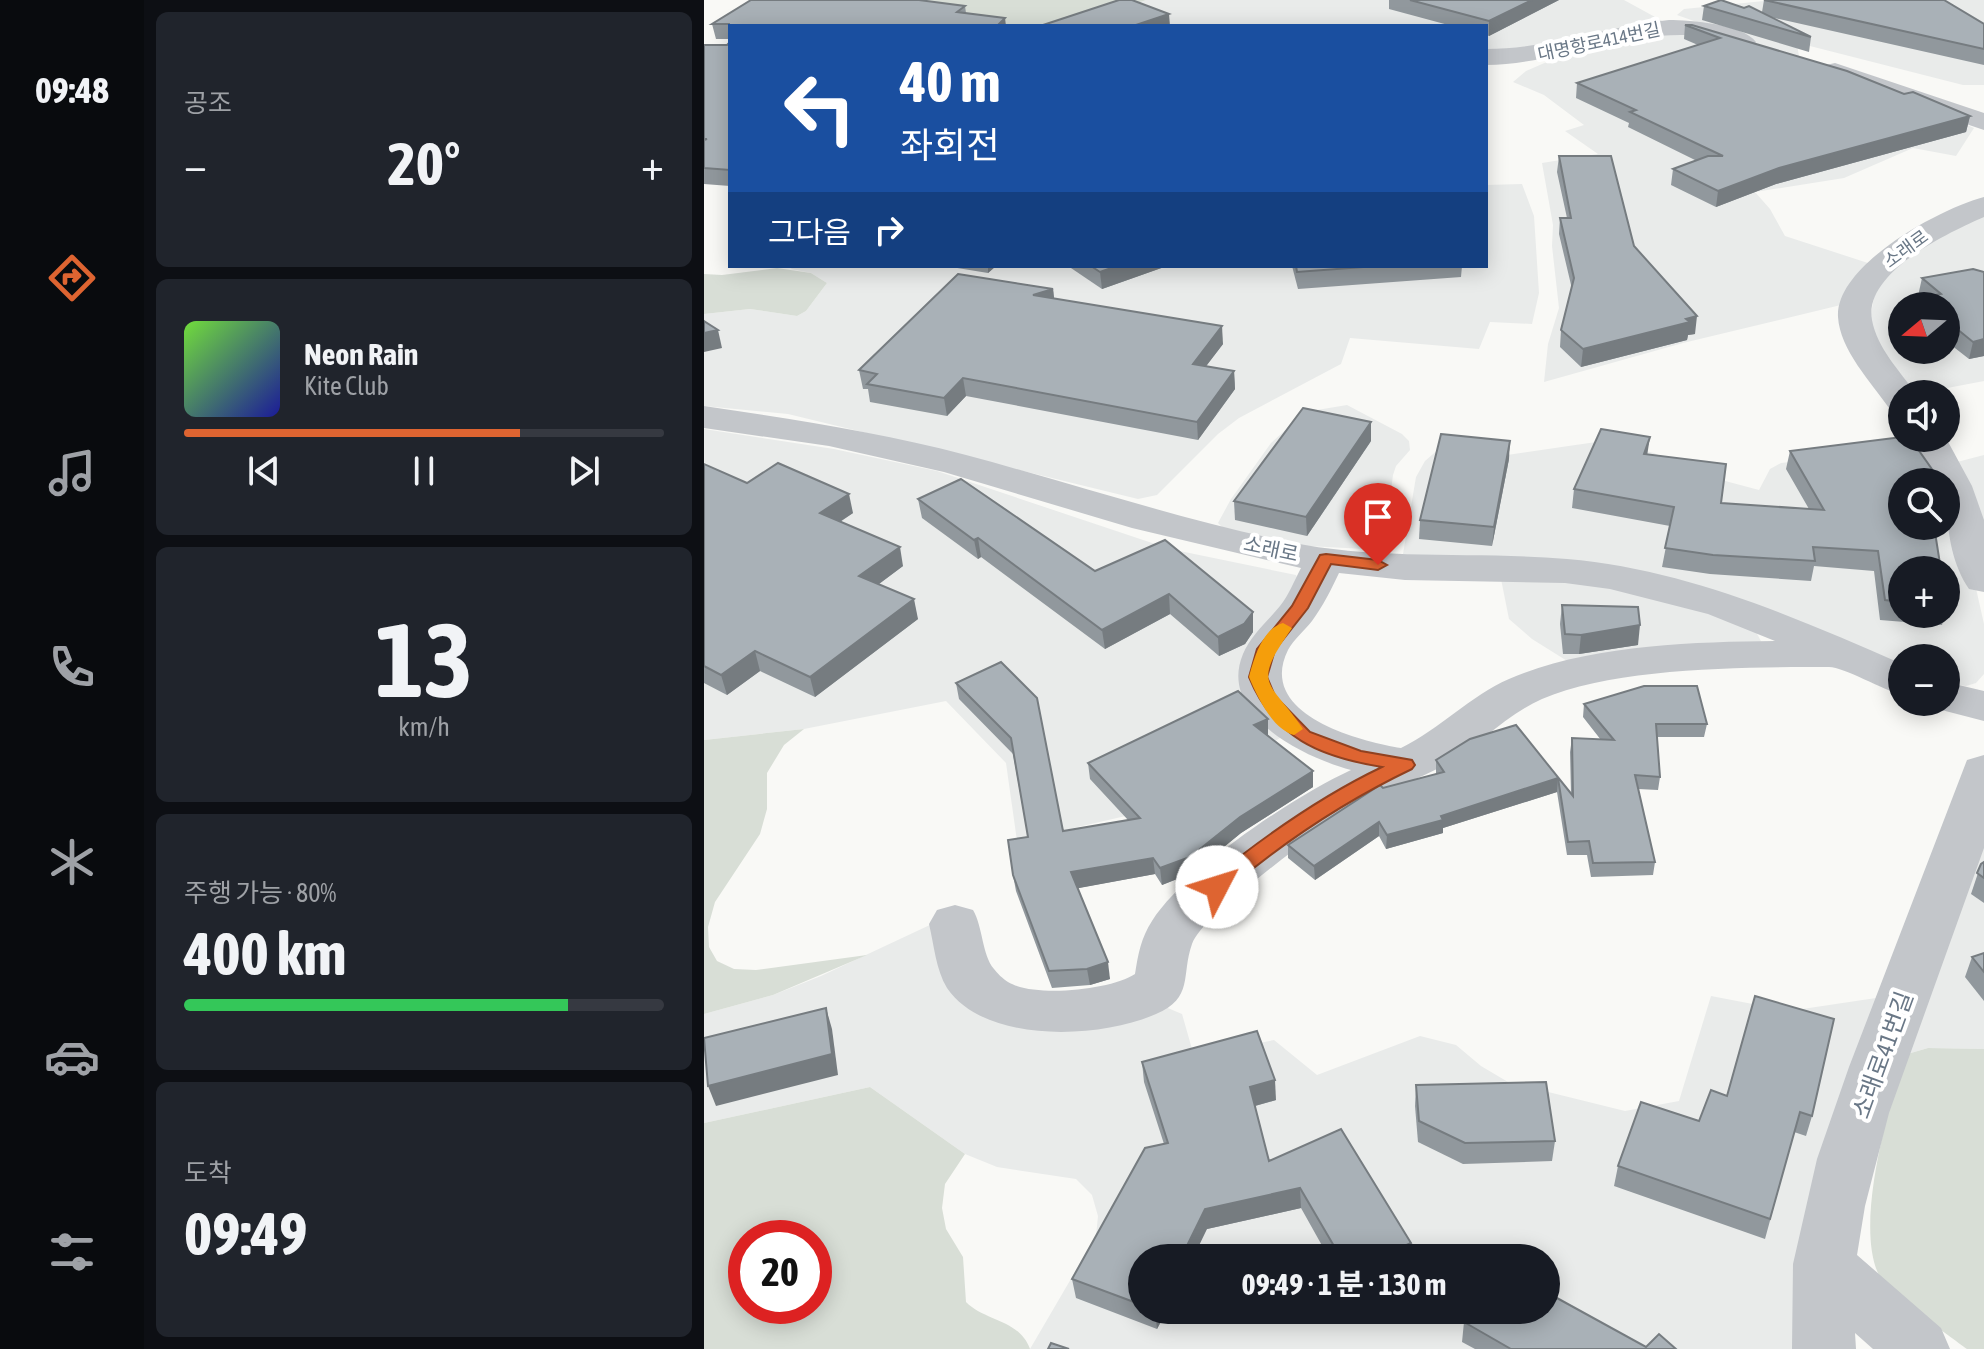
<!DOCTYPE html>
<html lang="ko">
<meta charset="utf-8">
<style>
body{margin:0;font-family:"Asap Condensed","Noto Sans KR",sans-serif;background:#20242c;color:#f1f3f6;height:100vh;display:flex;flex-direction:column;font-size:30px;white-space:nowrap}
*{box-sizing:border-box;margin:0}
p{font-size:26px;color:#9ea1a6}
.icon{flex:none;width:44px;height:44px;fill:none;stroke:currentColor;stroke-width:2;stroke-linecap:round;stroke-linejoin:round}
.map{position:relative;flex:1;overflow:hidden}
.sheet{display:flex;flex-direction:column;gap:12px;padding:12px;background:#0d0f14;width:560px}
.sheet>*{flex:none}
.banner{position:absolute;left:24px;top:24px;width:760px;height:244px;border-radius:0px;box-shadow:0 4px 20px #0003;background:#1a4fa0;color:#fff;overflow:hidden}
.needle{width:52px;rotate:251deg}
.buttons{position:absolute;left:1184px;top:292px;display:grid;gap:16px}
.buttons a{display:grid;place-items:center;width:72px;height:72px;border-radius:50%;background:#171b24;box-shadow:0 4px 20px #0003;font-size:40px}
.speed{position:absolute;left:24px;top:1220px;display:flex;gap:16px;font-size:40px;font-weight:700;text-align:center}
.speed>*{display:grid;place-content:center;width:104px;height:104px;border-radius:50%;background:#171b24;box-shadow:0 4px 20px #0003;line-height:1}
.speed .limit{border:12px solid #d22;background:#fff;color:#111}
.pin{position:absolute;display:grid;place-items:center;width:68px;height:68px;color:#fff;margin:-82px -34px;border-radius:50% 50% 50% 0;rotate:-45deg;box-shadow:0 0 8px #0007}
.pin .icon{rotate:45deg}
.me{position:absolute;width:88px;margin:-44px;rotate:50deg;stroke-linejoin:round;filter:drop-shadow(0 0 6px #0008)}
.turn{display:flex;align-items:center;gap:28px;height:168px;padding:0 40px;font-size:36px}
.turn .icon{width:104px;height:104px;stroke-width:2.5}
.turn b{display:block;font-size:56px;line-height:68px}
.then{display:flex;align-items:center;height:76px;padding:0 40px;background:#0003;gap:16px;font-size:30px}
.big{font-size:60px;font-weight:700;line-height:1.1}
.sheet .tile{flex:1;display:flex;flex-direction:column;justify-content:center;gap:12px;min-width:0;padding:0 28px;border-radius:12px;background:#20242c}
.sheet .dial{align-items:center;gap:0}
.dial b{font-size:104px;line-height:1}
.song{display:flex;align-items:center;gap:24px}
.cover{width:96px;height:96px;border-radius:12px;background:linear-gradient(135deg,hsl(100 70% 55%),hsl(240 70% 35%))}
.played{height:8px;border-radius:4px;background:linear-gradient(90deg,#de6431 70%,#363941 70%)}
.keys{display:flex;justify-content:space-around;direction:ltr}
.heat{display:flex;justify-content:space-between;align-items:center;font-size:44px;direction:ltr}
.charge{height:12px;border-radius:6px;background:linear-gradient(90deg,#34c759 80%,#363941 0)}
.trip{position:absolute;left:424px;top:1244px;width:432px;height:80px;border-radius:40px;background:#171b24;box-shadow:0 4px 20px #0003;font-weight:700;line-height:80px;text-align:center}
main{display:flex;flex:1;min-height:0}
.tabs{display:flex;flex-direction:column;width:144px;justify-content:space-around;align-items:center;background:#090b0e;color:#9ea1a6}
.tabs .icon{width:56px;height:56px}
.tabs .selected{color:#de6431}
.tabs b{font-size:36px;color:#f1f3f6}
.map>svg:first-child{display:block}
.built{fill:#e9ebea;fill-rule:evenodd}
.green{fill:#d8ded6;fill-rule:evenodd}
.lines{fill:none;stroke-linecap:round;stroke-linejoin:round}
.minor{fill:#c3c6ca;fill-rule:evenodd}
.wall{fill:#91989d}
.shaded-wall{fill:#767c80}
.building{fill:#a9b1b7;stroke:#767c80;stroke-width:2}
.route{fill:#de6431;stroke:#904120;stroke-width:2}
.slow{fill:#f59e0b}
.labels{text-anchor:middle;stroke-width:8;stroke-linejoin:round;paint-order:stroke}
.far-street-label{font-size:18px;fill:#697786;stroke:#fff}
.street-label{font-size:20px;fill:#697786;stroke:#fff}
.near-street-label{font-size:24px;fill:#697786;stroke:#fff}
</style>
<main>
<nav class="tabs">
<b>09:48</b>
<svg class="icon selected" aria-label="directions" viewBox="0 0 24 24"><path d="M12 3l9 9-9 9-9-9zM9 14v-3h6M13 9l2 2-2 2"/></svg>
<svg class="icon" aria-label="music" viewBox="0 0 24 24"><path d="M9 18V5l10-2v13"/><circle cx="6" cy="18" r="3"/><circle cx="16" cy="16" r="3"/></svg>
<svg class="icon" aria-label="phone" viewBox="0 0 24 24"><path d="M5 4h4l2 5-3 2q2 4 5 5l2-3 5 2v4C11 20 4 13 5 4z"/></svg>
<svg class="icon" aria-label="climate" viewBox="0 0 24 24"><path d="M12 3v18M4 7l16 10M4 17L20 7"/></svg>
<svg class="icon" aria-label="car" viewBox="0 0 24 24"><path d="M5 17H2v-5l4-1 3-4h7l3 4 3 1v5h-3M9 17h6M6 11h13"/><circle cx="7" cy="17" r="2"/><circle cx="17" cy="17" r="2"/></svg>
<svg class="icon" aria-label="filters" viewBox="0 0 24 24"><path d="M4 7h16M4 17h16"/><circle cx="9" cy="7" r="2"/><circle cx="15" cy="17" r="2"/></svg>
</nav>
<section class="sheet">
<div class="tile"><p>공조</p>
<div class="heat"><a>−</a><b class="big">20°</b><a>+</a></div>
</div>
<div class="tile">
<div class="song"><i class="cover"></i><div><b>Neon Rain</b><p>Kite Club</p></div></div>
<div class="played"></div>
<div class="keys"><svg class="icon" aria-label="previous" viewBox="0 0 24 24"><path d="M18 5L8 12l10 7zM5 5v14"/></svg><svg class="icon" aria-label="pause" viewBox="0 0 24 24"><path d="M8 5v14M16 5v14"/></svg><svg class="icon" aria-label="next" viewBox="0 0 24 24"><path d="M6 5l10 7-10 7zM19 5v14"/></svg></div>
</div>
<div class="tile dial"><b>13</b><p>km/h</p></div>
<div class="tile"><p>주행 가능 · 80%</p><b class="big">400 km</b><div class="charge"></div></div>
<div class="tile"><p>도착</p><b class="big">09:49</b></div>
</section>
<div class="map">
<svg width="1280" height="1349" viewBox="0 0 1280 1349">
<rect width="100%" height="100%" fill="#f9f9f6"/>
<g class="built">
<polygon points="442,0 920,0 962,23 782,54 782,26 370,26"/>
<polygon points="1070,0 1280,0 1280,85 1259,85 1102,45 1093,45 1095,56 1089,56 973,15 980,9"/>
<polygon points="968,31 1211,102 1270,128 1252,156 1209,148 1140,178 1051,192 1066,209 1081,236 1167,264 1141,304 979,343 840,382 844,344 855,308 848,246 849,225 838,163 894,154 861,131 880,125 840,95 809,82 822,71 859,55"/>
<polygon points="818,184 830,216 835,293 828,324 786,322 775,349 646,338 637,364 535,418 514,434 453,495 434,499 84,414 0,406 0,314 46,309 93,316 102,311 123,283 107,273 87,269 89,266 782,266 782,185"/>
<path d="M1280,214V381L1212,394L1190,372L1165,324L1171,292L1200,253ZM1198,306H1242V350H1198Z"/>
<polygon points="643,405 698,434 705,441 706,450 692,466 689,475 679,550 585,545 519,528 514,523 527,499 567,443 589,423 613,410"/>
<polygon points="0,429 130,449 233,471 466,549 592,575 597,585 565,635 581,735 511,777 426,815 313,841 302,763 242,701 100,729 0,740"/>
<path d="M899,441L950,453L995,474L1055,490L1066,469L1077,463L1095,461L1198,482V526H1242V495L1271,584L1280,624V674L1272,683L1262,686L1243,683L1242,658H1198V669L1086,619L699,554L712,477L721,461L736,448L796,456ZM1198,570H1242V614H1198Z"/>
<polygon points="1280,455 1280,550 1253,462"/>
<polygon points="797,579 852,580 955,595 1050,628 1058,643 876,669 828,639 805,619"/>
<polygon points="1280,843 1280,1049 1224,1048 1200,1055"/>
<path d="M228,924L258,989L459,1006L478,1014L490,1056L570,1040L613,1075L716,1036L752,1045L777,1066L804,1082L921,1111L975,1101L1007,996L1085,1011L1172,998L1098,1349H326L392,1236L394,1216L388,1195L372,1179L293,1167L261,1154L166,1087L0,1123V1014L69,995L117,976ZM438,1258H842V1310H438Z"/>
</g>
<g class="green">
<polygon points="126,0 442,0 370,26 279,26"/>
<polygon points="73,268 107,273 123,283 102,311 93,316 46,309 0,314 0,274 18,275"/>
<polygon points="100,729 80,745 63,773 63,809 56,834 11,902 4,927 5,947 13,961 30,969 52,970 163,955 69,995 0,1014 0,740"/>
<path d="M1224,1048L1280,1049V1349H1263C1246,1336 1186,1295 1177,1279C1148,1230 1185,1108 1200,1055Z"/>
<path d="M166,1087L261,1154L241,1184L238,1208L242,1229L259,1257L262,1302C282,1322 315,1319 326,1349H0V1123ZM42,1238H110V1306H42Z"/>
</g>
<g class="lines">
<g class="minor">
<path d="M965,20C986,20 1039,24 1052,42L1048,47C1027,53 1005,36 983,35C914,33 851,64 782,65V49C845,49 903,26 965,20Z"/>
<polygon points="1131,63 1280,113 1280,130 1122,77 1118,71 1122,65"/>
<path d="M1280,197V217C1246,232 1159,272 1168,320C1173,348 1196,371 1212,394H1198V411L1185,408C1167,382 1136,350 1134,317C1131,265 1237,208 1280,197Z"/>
<path d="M0,406C88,419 176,432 262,455C370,484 475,519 585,542C677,561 770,551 863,559C981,569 1091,617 1198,664V695C1179,690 1140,667 1125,667C1044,667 911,667 838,699C800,716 773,748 737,767C714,779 689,787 666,800C618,828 570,863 529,900C515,912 495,927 488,944C477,975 490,998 452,1014C396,1039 281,1044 243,988C232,970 230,945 225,924L233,910L251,905L269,910C279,927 278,955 290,969C293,973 299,979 304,982C330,998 407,990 431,974C434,954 437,938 448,921C482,868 589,797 647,770C602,758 513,716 539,654C547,635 563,622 576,606C585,595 590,581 597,568L428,528L240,472L125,446L0,428ZM635,573L701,580L861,583L906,589L1004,614L1071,641C987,642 883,645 805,679C766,696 736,729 697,748C654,741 552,714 584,650C590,639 600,631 608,621C619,606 627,590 635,573Z"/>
<path d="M1204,438H1242L1268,486L1280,520V592L1265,589C1244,558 1242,518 1242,482H1228Z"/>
<polygon points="1242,682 1280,691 1280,721 1226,707 1223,702 1242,702"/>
<polygon points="1280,755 1280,848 1185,1113 1161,1206 1153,1255 1237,1328 1246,1349 1169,1349 1151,1333 1152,1349 1088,1349 1089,1264 1113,1159 1145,1067 1263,760"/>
</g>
</g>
<g class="wall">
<polygon points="685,0 855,0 785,36 782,35 782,26 748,26 685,9"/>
<polygon points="1060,0 1280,24 1280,65 1066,17 1107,37 1105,52 998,20 1000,6 1040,8 1058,12"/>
<polygon points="261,6 262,13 26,26 26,186 0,184 0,45 23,45 26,42 26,39 12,39 8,24"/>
<polygon points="981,25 1200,94 1266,116 1262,132 1072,184 1012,207 967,185 969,169 993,161 924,127 925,123 872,98 873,83 994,45 980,39"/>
<polygon points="855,156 930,246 991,334 984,335 983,340 877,367 856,347 857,330 868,289 855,234 856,218 863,218 853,172"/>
<polygon points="241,266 292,266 284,273"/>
<polygon points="364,266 463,266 398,289"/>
<polygon points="588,266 758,266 757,277 594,289"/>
<polygon points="1280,272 1280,356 1265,359 1242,341 1242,306 1213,306 1215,298 1216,298 1214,296 1218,278"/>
<polygon points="349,289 350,299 519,344 502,366 530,371 531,389 494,440 262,396 243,416 166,402 164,389 159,389 155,370"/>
<polygon points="667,441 603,536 531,520 530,501"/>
<polygon points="1086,451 1198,482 1198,614 1241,614 1238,625 1176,620 1170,571 1110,566 1107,581 1006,574 958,567 966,526 868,508 870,489 944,454 1017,503 1105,509 1082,469"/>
<polygon points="805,459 788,546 715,539 716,520"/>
<polygon points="0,464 43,483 149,513 136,522 199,566 175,584 214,619 111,697 56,671 23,695 0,683"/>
<polygon points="214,499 391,571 461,540 549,632 541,644 515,656 466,614 401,649 277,557 274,559 218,518"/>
<polygon points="858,605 934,645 875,654 859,654 856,624"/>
<polygon points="297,662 359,831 424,820 386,779 384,763 564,735 563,735 609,787 537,833 488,873 458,885 451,874 374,888 406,979 386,985 348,988 312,891 309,875 324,837 309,754 255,699 252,683"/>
<polygon points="880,704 1003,724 1000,737 953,737 956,777 954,790 934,789 951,862 949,875 887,877 883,855 863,855 853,792 739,828 739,833 682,849 675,836 611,880 584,858 584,845 679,788 732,774 732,760 812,725 867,794 866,752 868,738 897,740 879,717"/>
<polygon points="1280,862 1280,903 1267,894 1277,864"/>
<polygon points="1280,953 1280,1001 1261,977 1268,957"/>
<polygon points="1051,996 1108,1116 1102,1136 1090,1132 1061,1239 910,1186 914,1166 995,1121 1023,1096"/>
<polygon points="438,1062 572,1100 551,1106 565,1161 707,1243 706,1258 625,1258 597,1208 503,1229 438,1258 438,1310 463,1310 453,1329 372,1298 368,1279 460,1144 440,1082"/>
<polygon points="712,1085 851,1141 848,1161 759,1164 714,1142 711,1106"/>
<polygon points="760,1322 942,1347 972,1349 771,1349 758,1342"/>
</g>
<g class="shaded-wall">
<polygon points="828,0 855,0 785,36 785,21"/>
<polygon points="465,14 466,26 429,26"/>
<polygon points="301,18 302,26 293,26"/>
<polygon points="1266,116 1262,132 1072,184 1012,207 1014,191 1075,168"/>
<polygon points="284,266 292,266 284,273"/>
<polygon points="413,266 463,266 398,289 396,272"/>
<polygon points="349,289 351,306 329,295"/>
<polygon points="993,316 991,334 984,335 983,340 877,367 879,349"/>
<polygon points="518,326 519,344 490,382 489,364"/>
<polygon points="14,330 18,348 0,352 0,333"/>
<polygon points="1280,339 1280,356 1265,359 1269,342"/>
<polygon points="530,371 531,389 494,440 493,422"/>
<polygon points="259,378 262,396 243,416 240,398"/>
<polygon points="667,422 667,441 603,536 602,517"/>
<polygon points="946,437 943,456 940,454"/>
<polygon points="806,441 805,459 788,546 790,527"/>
<polygon points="145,494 149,513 120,532 116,513"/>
<polygon points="274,538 277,557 274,559 270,540"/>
<polygon points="196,547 199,566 160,595 155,576"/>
<polygon points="465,594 466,614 401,649 398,630"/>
<polygon points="210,599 214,619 111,697 106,677"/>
<polygon points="549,612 549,632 541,644 515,656 514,637"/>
<polygon points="936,625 934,645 875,654 877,635"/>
<polygon points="51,651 56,671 23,695 17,675"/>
<polygon points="564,719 564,735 551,741 550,725"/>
<polygon points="609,771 609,787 537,833 488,873 458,885 456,868"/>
<polygon points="854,778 853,792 739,828 739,833 682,849 683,835 737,816"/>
<polygon points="675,822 675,836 611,880 610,866"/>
<polygon points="449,858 451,874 370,889 367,872"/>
<polygon points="404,962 406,979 386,985 383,969"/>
<polygon points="122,1008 128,1029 134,1075 12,1106 4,1086"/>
<polygon points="571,1080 572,1100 547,1107 546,1087"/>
<polygon points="596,1188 597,1208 503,1229 489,1258 477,1258 501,1209"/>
<polygon points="707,1243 706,1258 673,1258"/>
<polygon points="451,1310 463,1310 453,1329"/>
</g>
<g class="building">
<polygon points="47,0 215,0 261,6 253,12 301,18 293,26 26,26 26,170 0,168 0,140 3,139 0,139 0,45 23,45 26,42 25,24 8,24"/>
<polygon points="415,0 428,0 465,14 429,26 336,26"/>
<polygon points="706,0 828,0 785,21"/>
<polygon points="1017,0 1040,8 1045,6 1107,37 1000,6"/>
<polygon points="1060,0 1240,0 1280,24 1280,49"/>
<polygon points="981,25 988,25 1143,71 1200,94 1209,92 1266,116 1075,168 1014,191 969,169 1004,156 1019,156 926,112 932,110 873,83 1016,38"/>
<polygon points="855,156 907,156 930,246 993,316 982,319 986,322 879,349 857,330 870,278 856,218 867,218"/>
<polygon points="387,266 413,266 396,272"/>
<polygon points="592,266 673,266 593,272"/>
<polygon points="1269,269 1280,272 1280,339 1269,342 1242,320 1242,306 1225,306 1215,298 1237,294 1218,278"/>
<polygon points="254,274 349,289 329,295 518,326 489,364 530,371 493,422 259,378 240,398 163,384 173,374 155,370"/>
<polygon points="0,321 14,330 0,333"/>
<polygon points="599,408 667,422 602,517 530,501"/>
<polygon points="897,429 946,437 940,454 1022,464 1017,503 1120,510 1086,451 1198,437 1206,438 1237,482 1198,482 1198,526 1230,526 1237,570 1198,570 1198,602 1181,600 1174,551 1109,547 1111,561 1009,555 961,548 970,507 870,489"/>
<polygon points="737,434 806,441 790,527 716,520"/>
<polygon points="74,463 145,494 116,513 196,547 155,576 210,599 106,677 51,651 17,675 0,666 0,464 43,483"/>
<polygon points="257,479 391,571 461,540 549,612 540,624 514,637 465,594 398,630 274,538 270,540 214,499"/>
<polygon points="858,605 934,607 936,625 877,635 861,634"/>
<polygon points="297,662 333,698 359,831 436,818 384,763 534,691 564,719 550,725 609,771 536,817 486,857 456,868 449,858 367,872 404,962 383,969 345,971 309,875 304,840 324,837 307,738 252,683"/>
<polygon points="940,686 993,686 1003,724 952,724 956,777 931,775 951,862 889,863 885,841 864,842 854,778 737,816 739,820 683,835 675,822 610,866 584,845 676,785 679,788 740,772 732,760 766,739 812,725 869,796 868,738 910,740 880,704"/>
<polygon points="1280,862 1280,878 1273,873 1277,864"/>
<polygon points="1280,953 1280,972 1268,957"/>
<polygon points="1051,996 1130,1019 1108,1116 1096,1112 1066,1219 914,1166 937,1102 995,1121 1007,1090 1023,1096"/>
<polygon points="122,1008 128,1054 4,1086 0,1038"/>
<polygon points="553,1031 571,1080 546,1087 565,1161 637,1129 707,1243 673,1258 637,1258 596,1188 501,1209 477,1258 438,1258 438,1305 368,1279 441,1148 464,1143 438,1062"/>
<polygon points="842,1082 851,1141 761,1143 715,1121 712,1085"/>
<polygon points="842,1292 942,1347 955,1334 972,1349 807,1349 760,1322 767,1310 842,1310"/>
<polygon points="347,1343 365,1349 344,1349"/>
</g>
<path class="route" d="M622,554L674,560L683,565L674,570L627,564L604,608L571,650L563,677L571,696L606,732L657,751L708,760L711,765L708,769C639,802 578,843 520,892H505L502,887L505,881C559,837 615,797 678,767C616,757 570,738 545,677L553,649L588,606L616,555Z"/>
<path class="slow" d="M579,623L588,628C546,688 566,679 599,729L590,735C568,729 553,696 545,677C550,659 558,629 579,623Z"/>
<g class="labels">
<g class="far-street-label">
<text transform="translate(895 42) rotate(-12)" y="6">대명항로414번길</text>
<text transform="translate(1202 249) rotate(-36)" y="6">소래로</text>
</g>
<g class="street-label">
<text transform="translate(567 549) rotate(12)" y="7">소래로</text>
</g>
<g class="near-street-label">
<text transform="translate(1179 1055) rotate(-70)" y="8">소래로41번길</text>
</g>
</g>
</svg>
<div class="buttons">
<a><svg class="needle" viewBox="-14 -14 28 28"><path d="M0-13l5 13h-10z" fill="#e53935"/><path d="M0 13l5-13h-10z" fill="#9ea1a6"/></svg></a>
<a><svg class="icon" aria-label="sound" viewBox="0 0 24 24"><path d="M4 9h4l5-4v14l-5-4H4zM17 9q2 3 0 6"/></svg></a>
<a><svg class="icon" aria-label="search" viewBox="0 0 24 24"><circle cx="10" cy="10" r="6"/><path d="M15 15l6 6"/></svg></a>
<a>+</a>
<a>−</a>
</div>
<div class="speed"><div class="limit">20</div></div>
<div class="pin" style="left:674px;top:565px;background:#d93025"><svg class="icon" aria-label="arrive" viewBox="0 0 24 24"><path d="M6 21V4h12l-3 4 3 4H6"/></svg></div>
<svg class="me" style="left:513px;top:887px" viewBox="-20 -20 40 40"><circle r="19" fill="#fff"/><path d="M0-13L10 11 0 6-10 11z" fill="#de6431"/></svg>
<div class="trip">09:49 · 1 분 · 130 m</div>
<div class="banner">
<div class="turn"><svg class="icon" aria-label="left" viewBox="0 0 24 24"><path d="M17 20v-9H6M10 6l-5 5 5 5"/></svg><div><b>40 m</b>좌회전</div></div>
<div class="then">그다음<svg class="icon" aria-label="right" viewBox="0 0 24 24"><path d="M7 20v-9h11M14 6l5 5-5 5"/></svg></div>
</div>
</div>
</main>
